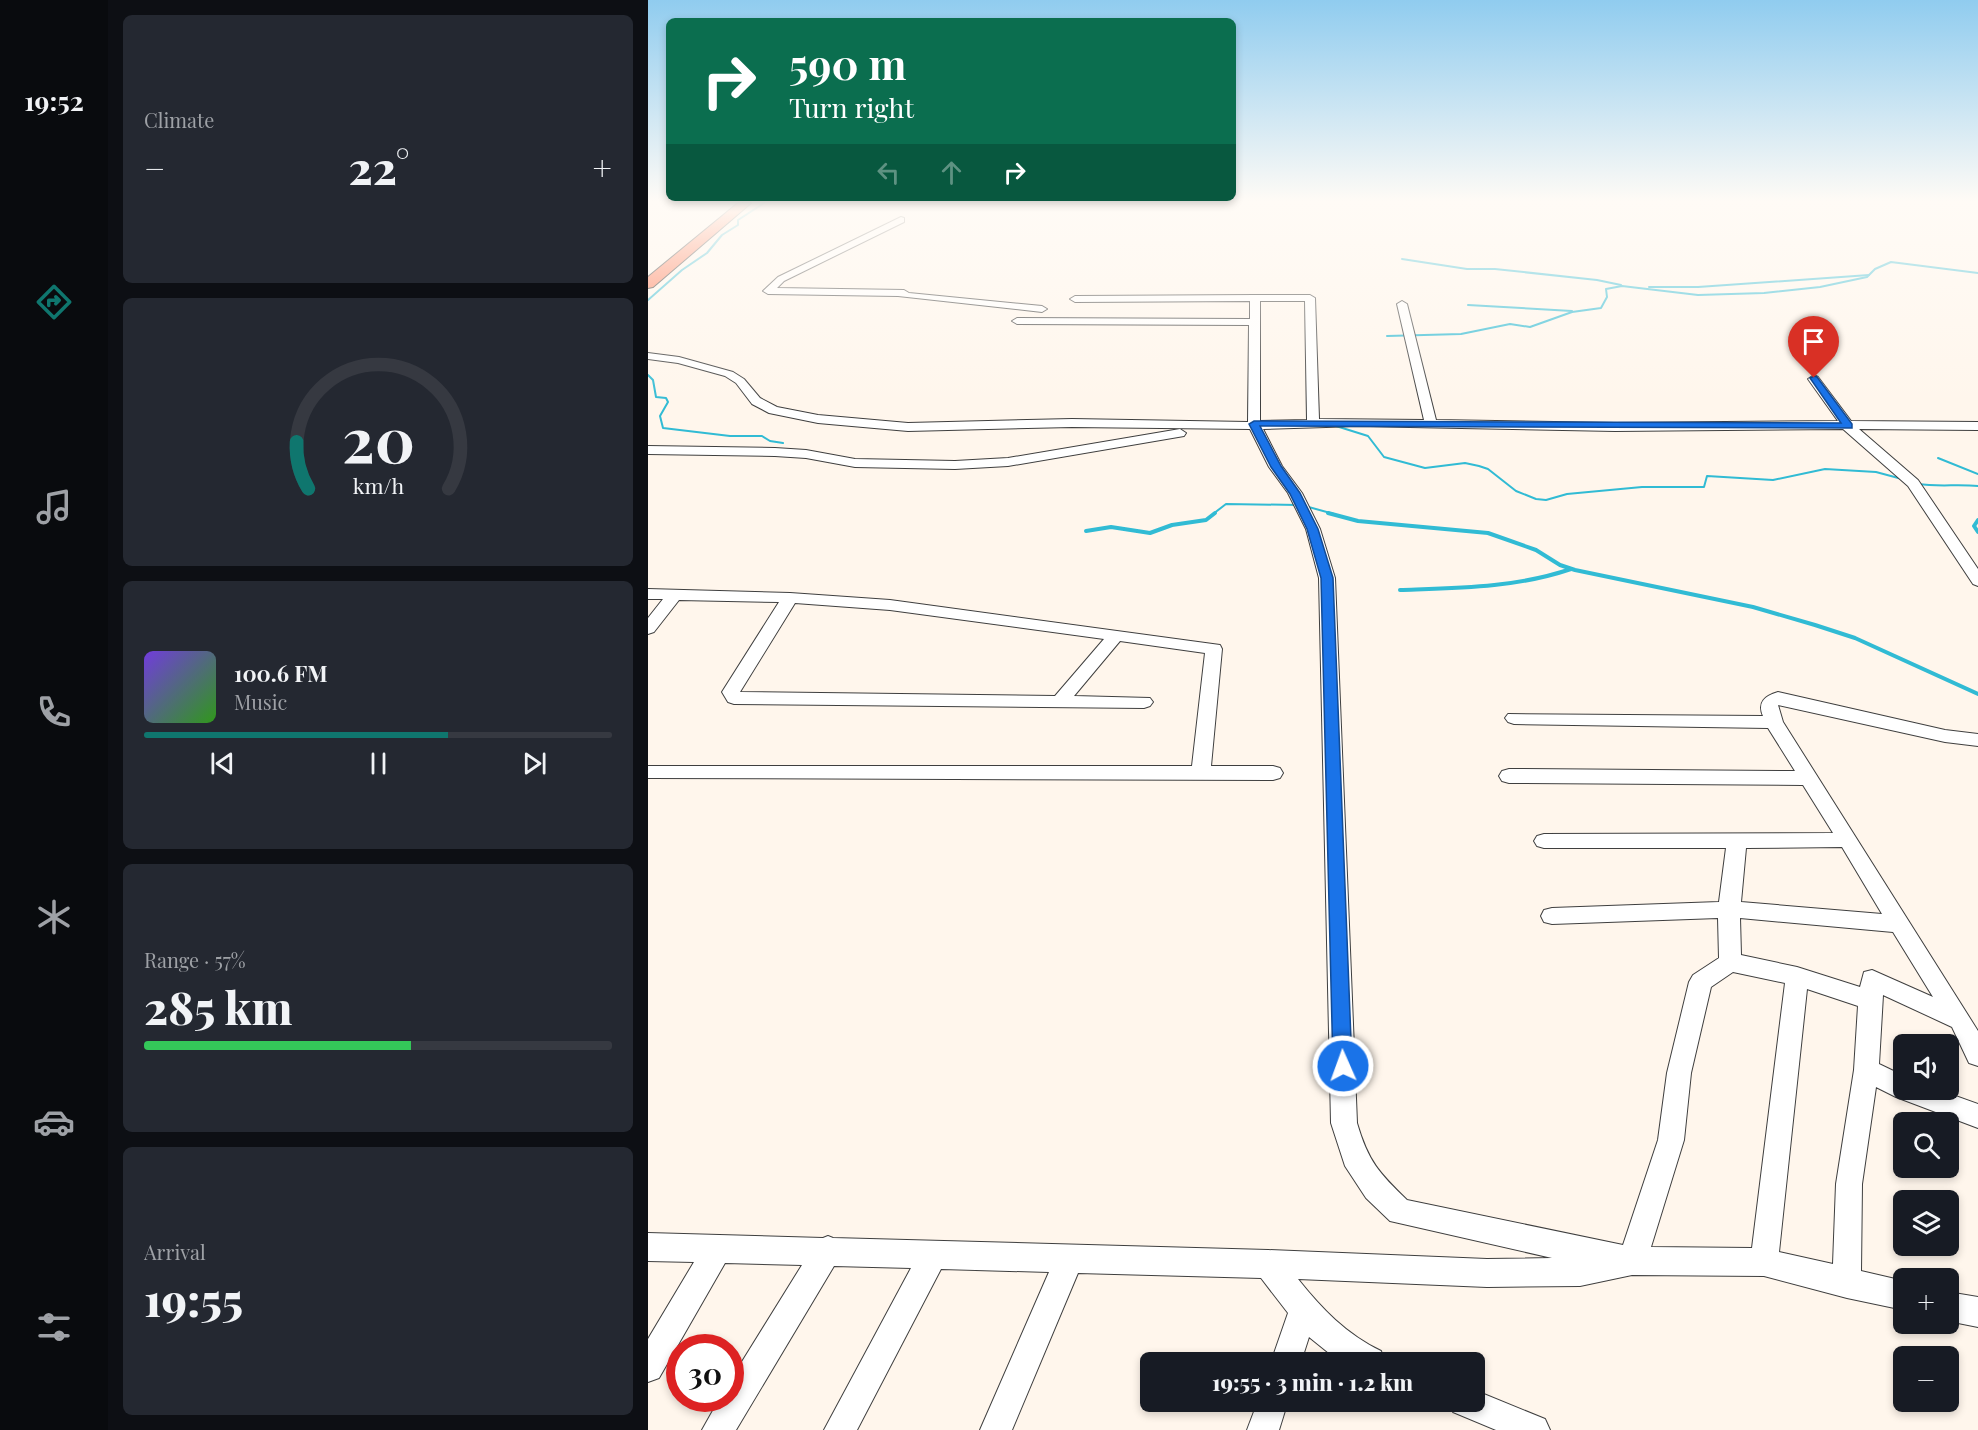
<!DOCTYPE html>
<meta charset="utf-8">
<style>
body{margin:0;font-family:"Playfair Display",serif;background:#242831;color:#f1f3f6;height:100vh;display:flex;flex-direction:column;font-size:22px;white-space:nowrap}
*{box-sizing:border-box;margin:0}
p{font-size:20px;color:#9ea1a6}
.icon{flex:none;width:33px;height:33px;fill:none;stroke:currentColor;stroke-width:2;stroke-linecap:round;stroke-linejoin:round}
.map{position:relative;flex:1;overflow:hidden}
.panel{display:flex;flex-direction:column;gap:15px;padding:15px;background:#0d0f14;width:540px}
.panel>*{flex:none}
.banner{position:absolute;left:18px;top:18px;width:570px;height:183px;border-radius:9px;box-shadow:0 3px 9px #0003;background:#0b6e4f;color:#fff;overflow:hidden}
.controls{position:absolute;left:1245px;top:1034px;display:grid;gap:12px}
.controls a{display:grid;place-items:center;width:66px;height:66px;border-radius:9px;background:#171b24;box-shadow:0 3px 9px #0003;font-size:30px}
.speed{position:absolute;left:18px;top:1334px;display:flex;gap:12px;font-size:30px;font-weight:700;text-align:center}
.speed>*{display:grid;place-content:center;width:78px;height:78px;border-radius:50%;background:#171b24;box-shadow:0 3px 9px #0003;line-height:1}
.speed .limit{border:9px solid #d22;background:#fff;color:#111}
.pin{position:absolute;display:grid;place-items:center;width:51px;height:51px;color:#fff;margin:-62px -26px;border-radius:50% 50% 50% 0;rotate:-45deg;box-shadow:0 0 6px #0007}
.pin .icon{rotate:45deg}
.me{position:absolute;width:66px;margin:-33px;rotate:358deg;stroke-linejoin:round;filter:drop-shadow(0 0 4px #0008)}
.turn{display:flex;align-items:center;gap:21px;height:126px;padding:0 24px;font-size:27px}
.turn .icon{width:78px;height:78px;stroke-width:2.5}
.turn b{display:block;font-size:42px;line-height:51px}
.lanes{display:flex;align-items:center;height:57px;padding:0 24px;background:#0003;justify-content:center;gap:30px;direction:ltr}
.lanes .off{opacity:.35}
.big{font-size:45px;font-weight:800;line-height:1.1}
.panel .tile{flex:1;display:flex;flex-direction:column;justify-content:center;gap:9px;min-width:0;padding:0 21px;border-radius:9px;background:#242831}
.panel .dial{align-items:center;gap:0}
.dial svg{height:156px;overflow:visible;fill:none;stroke:#363941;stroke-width:7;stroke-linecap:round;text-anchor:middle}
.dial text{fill:#f1f3f6;stroke:none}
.song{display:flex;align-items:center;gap:18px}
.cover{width:72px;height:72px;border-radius:9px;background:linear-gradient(135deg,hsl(260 70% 55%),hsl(110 70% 35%))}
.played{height:6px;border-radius:3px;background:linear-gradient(90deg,#0f766e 65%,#363941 65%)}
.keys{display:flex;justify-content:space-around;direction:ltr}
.heat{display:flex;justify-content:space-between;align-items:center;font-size:33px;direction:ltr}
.charge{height:9px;border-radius:4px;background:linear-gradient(90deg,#34c759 57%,#363941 0)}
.trip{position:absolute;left:492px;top:1352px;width:345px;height:60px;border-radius:9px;background:#171b24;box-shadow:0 3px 9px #0003;font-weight:800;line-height:60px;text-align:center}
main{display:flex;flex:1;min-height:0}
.tabs{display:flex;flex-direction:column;width:108px;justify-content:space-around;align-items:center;background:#090b0e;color:#9ea1a6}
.tabs .icon{width:42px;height:42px}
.tabs .current{color:#0f766e}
.tabs b{font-size:27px;color:#f1f3f6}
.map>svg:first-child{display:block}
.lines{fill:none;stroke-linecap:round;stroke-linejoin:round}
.stream-far1{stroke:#31bbd4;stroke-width:2}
.stream{stroke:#31bbd4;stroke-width:4}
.minor-casing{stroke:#3f3f3f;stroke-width:2}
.highway-casing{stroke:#1d1d1d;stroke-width:2}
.minor{fill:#fff;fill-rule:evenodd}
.highway{fill:#fc724d;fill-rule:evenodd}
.route{fill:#1a73e8;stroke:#114b97;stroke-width:1.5}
</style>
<main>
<nav class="tabs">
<b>19:52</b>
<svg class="icon current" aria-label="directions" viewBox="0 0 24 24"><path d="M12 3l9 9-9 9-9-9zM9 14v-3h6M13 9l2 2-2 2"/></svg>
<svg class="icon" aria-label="music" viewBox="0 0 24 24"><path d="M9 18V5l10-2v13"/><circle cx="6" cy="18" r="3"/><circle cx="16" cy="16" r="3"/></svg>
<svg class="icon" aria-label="phone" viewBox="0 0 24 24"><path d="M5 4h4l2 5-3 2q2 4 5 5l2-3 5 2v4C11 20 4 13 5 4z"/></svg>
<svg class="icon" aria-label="climate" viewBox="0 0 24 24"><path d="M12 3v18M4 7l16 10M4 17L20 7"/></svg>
<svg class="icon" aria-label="car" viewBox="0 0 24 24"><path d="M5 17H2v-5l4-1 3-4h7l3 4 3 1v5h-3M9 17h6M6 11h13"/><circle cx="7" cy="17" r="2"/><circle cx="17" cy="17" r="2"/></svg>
<svg class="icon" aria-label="filters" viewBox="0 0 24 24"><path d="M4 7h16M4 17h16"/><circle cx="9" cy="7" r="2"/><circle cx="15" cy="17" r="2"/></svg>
</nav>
<section class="panel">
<div class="tile"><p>Climate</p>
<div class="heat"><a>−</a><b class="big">22°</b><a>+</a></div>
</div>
<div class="tile dial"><svg viewBox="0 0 100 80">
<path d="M14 69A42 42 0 1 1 86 69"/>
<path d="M14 69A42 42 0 0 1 8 45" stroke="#0f766e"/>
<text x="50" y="56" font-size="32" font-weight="700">20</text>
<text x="50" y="72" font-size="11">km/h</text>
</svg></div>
<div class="tile">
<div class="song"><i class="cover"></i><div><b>100.6 FM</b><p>Music</p></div></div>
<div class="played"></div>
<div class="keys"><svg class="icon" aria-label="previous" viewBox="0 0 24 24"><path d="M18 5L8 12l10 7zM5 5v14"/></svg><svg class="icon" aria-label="pause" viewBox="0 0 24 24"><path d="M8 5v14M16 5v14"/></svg><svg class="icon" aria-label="next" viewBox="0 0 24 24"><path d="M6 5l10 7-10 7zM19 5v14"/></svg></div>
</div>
<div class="tile"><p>Range · 57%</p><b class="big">285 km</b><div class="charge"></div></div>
<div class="tile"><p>Arrival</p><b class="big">19:55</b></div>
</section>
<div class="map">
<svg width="1330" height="1430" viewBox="0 0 1330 1430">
<rect width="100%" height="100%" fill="#fff6ec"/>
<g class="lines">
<g class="stream-far1">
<polyline points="754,259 819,269 847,269 949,280 973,285"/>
<polyline points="1001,287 1050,287 1221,275"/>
<polyline points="0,300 34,270 59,253 74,235 90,225 90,220 116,203"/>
<polyline points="820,305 924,311"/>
<polyline points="739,336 813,334 862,324 882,327 924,312 953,308 959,297 958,289 974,286 1050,295 1116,293 1172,287 1219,277 1227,269 1243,262 1330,273"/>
<polyline points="0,375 5,380 8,397 18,398 20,402 12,416 15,428 82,436 114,436 122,441 135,443"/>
<polyline points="688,426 720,436 736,457 777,468 817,463 831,466 840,469 868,491 888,499 898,500 919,494 994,487 1056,487 1059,476 1125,480 1177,469 1228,472 1254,479"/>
<polyline points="1290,458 1330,474"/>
<path d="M1270,484C1290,487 1310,484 1330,486"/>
<polyline points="657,506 686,514"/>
<polyline points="565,514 578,504 650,505"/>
</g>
<g class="stream">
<polyline points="680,513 710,521 840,533 888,550 912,565 927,570 1105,607 1167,625 1207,638 1330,694"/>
<polyline points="1330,520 1326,526 1330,532"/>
<polyline points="438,531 463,527 502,533 524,525 558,520 567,513"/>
<path d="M752,590C810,588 867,588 923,569"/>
</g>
<defs>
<g id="minor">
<polygon points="253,217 256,218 256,222 136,281 129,288 256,290 261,293 394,306 399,309 394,312 250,296 120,294 115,291 130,277"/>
<path d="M607,295H662L667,298L671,419L776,420L749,304L754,301L759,304L788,420L967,423L1190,421L1160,379L1166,375L1170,377L1203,421L1330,422V430L1211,429L1270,480L1330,569V586L1325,584L1260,486L1195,429L967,431L710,426L615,429L634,466L654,493L672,529L687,578L709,1123C720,1161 731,1173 759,1200L975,1245L1010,1140L1019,1073L1041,982L1045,975L1071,958L1070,918L904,924L896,922L893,916L896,910L904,908L1071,902L1078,848H896L889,846L886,841L889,836L896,834L1185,833L1155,785L861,783L854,781L851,776L854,771L861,769L1147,771L1120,728L866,724L860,722L857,718L860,714L1115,716C1109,702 1117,696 1130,692L1297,730L1330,734V746L1297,742L1130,705L1135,722L1330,1031V1066L1321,1063L1304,1027L1235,995L1231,1064L1256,1076V1089H1288L1330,1104V1128L1248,1097L1228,1087L1214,1184L1213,1271L1256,1281V1310L1199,1298L1116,1276L984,1275L932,1286L839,1287L650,1279C674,1309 698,1334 733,1351L737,1362H692L661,1337L653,1362H623L640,1313L613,1278L430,1273L364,1430H332L401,1272L293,1269L209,1430H176L263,1268L186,1266L88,1430H54L72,1398H82V1381L154,1265L77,1263L11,1378L0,1382V1339L46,1262L0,1261V1233L175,1238L180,1236L185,1238L620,1250L839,1259L904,1258L742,1221L718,1198L697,1166L683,1123L671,578L658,529L640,493L621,467L602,429L424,427L260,431L170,423L121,413L104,404L88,383L77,376L30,363L0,359V353L31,357L85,372L96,379L112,398L129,407L170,415L260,423L424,419L600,422L601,325L369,324L364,321L369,318L602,319V301L427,302L422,299L427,296ZM612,301H657L659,420L612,421ZM1194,847L1234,914L1093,902L1098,848ZM1092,918L1245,932L1285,997L1224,970L1216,972L1212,987L1149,967L1093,955ZM1085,972L1137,983L1104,1248L1003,1247L1036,1140L1043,1073L1063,987ZM1159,989L1210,1006L1206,1070L1188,1184L1185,1264L1131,1252Z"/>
<polygon points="532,429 538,433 536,436 360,466 307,469 207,467 158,458 127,456 0,454 0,446 127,448 158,450 207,459 307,461 360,458"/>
<path d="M0,589L142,593L242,600L572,645L574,649L563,766H625L632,768L635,773L632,778L625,780L0,778V766H544L557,653L472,641L426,696L502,698L505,702L502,706L496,708L86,704L80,702L74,692L131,602L31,600L6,632L0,634V618L15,599H0ZM147,603L242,610L456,639L407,696L92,692Z"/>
<polygon points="1300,1292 1330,1297 1330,1327 1300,1321"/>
<polygon points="826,1390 897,1419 902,1430 848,1430 805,1412 801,1401 826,1401"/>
<polygon points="610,1401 640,1401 631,1430 599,1430"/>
</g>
<polygon id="highway" points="90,203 103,203 5,287 0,288 0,277"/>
</defs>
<use href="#minor" class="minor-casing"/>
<use href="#highway" class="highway-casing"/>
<use href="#minor" class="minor"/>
<use href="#highway" class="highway"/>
</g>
<linearGradient id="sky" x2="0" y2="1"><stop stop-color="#90ccef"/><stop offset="0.5" stop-color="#fffbf6"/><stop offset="1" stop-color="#fffbf6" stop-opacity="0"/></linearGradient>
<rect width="1330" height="403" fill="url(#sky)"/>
<polygon class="route" points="1166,376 1169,377 1204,424 1204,428 612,426 633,466 652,493 670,529 685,578 704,1066 701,1072 695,1074 688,1072 685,1066 673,578 659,529 642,494 623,467 601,424 606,421 1193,423 1162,378"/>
</svg>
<div class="controls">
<a><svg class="icon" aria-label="sound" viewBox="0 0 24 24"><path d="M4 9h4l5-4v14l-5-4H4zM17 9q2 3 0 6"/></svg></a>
<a><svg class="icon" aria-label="search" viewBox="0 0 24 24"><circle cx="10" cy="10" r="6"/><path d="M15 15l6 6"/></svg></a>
<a><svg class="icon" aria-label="layers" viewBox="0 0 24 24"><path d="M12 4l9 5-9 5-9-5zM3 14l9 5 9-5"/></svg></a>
<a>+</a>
<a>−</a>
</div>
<div class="speed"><div class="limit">30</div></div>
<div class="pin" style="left:1166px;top:378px;background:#d93025"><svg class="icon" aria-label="arrive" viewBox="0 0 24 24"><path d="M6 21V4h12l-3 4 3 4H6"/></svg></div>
<svg class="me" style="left:695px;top:1066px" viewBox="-20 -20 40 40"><circle r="17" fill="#1a73e8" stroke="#fff" stroke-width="3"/><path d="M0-11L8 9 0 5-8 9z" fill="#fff"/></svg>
<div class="trip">19:55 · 3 min · 1.2 km</div>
<div class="banner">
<div class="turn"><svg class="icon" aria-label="right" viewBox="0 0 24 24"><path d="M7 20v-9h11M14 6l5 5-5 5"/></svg><div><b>590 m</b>Turn right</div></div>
<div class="lanes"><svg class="icon off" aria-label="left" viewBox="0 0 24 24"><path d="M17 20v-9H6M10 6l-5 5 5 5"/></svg><svg class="icon off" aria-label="ahead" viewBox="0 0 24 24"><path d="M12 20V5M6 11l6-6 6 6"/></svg><svg class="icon" aria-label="right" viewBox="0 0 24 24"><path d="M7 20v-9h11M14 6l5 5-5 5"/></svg></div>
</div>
</div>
</main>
